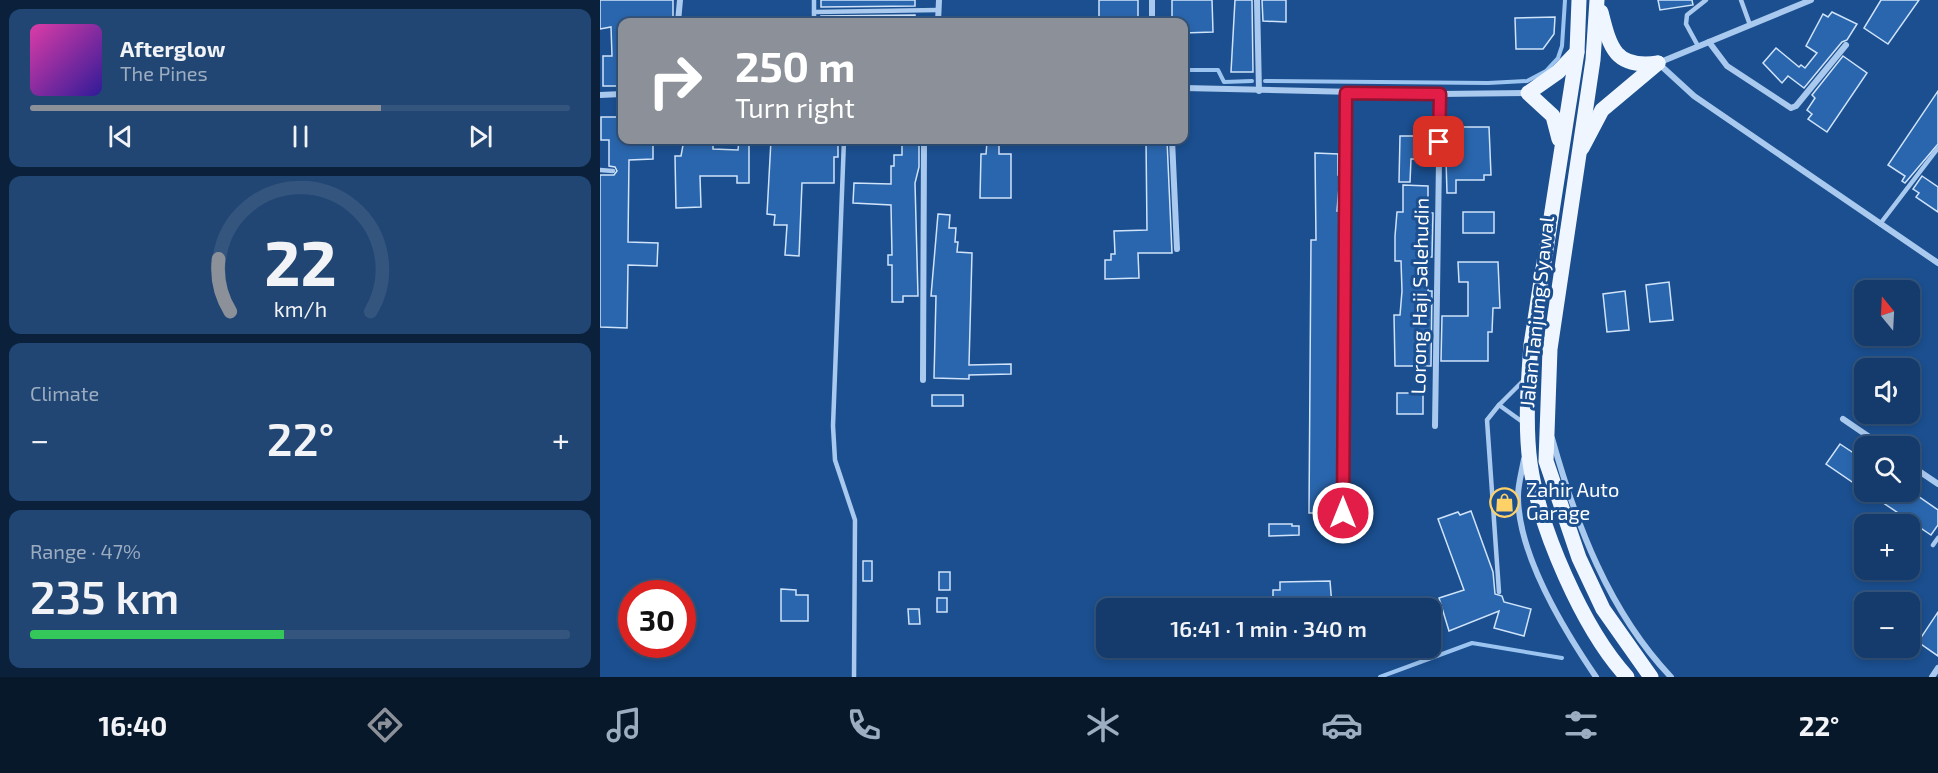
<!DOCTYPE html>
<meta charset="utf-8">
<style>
body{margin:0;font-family:"Exo 2",sans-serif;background:#214673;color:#f1f3f6;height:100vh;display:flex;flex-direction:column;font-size:22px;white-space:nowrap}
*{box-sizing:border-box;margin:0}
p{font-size:20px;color:#9dadc1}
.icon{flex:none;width:33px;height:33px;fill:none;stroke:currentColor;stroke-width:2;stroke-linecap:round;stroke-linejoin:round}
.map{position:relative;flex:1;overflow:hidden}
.details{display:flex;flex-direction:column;gap:9px;padding:9px;background:#0b203b;width:600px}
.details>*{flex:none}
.hud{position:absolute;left:18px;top:18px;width:570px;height:126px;border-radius:12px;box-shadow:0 3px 9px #0003,0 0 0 2px #33557e;background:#8c9099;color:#fff;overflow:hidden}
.needle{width:39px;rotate:342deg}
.controls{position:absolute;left:1254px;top:280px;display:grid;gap:12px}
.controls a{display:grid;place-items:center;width:66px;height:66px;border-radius:12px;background:#143b6b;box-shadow:0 3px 9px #0003,0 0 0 2px #33557e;font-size:30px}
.speed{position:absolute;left:18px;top:580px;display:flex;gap:12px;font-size:30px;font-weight:700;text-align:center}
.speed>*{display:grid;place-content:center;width:78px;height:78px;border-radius:50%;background:#143b6b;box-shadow:0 3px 9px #0003,0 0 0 2px #33557e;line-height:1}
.speed .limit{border:9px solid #d22;background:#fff;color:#111}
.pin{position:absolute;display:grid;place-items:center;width:51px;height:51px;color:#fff;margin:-26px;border-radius:12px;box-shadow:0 3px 9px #0006}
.me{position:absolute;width:66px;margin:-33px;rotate:0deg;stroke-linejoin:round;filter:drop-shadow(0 0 4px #0008)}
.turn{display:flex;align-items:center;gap:21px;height:126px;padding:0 18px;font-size:27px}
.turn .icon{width:78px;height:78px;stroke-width:2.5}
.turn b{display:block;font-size:42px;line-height:51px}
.big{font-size:45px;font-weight:600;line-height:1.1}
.details .widget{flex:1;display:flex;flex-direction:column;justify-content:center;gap:9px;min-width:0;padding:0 21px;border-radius:12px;background:#214673}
.details .dial{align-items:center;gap:0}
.dial svg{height:156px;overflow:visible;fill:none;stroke:#33557e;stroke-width:7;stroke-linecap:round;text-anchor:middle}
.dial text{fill:#f1f3f6;stroke:none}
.song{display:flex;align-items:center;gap:18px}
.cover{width:72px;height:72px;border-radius:9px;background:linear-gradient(135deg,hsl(320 70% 55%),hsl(250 70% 35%))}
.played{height:6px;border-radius:3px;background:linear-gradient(90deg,#8c9099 65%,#33557e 65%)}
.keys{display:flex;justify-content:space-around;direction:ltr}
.heat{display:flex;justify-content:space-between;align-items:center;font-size:33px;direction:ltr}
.charge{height:9px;border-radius:4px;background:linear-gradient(90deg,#34c759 47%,#33557e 0)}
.trip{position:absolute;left:496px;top:598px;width:345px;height:60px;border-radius:12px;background:#143b6b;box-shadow:0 3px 9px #0003,0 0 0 2px #33557e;font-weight:600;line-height:60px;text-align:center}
.menu{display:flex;height:96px;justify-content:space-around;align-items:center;background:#08182b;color:#9dadc1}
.menu .icon{width:42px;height:42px}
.menu .selected{color:#8c9099}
.menu b{font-size:27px;color:#f1f3f6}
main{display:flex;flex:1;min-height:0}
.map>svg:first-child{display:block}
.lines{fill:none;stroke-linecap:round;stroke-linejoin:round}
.stream{stroke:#9cc4f0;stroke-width:4}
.building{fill:#2a66ad;stroke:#cfe3fa;stroke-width:1.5}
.lane{stroke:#a9c9ee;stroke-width:4.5}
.street{stroke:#a9c9ee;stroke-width:6}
.primary{stroke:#f0f6ff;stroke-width:15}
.route-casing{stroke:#92132f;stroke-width:15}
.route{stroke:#e11d48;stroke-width:10}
.labels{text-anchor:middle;stroke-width:6;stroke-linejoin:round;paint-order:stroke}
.street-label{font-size:20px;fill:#fff;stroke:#1b4f8f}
.poi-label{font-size:20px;fill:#fff;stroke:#1b4f8f;text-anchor:start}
</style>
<main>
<section class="details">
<div class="widget">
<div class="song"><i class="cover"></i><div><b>Afterglow</b><p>The Pines</p></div></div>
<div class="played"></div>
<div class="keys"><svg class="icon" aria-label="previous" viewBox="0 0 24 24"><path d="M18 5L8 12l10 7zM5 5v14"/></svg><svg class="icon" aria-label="pause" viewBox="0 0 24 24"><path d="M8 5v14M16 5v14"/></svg><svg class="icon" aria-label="next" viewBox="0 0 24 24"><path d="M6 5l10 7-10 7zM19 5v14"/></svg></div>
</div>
<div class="widget dial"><svg viewBox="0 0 100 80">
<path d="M14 69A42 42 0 1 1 86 69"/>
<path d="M14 69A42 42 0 0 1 8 42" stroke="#8c9099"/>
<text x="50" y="56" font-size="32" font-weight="700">22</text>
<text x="50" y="72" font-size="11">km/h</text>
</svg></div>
<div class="widget"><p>Climate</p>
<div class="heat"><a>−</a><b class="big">22°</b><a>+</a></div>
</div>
<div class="widget"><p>Range · 47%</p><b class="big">235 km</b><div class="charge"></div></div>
</section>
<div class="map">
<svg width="1338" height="677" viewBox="0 0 1338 677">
<rect width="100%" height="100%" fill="#1b4f8f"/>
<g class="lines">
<g class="stream">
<polyline points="584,70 618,70 624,82 652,81"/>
<polyline points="665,81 888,83 927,81 946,71 958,58 962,46 965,0"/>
<polyline points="780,677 872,643 962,658"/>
</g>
</g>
<g class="building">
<polygon points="0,0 73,0 73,19 22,22 22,86 3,86 3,56 12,56 11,27 0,29"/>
<polygon points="221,0 315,0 315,6 221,7"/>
<rect x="499" y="0" width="39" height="22"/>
<polygon points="572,0 612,0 613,32 584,33 584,22 572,22"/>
<polygon points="635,0 652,0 653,72 631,72"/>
<polygon points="662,0 686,0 686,22 663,21"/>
<polygon points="1058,0 1092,0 1093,5 1060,10"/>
<polygon points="1281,0 1319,0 1288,44 1264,28"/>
<polygon points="1232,12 1257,24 1247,40 1242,42 1204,88 1188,76 1182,83 1163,63 1176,48 1199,67 1201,65 1205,68 1217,53 1206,46 1223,14 1228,17"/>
<polygon points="315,15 315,22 221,22 221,16"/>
<polygon points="955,17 954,34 943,49 916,49 915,18"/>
<polygon points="1243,56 1267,73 1227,132 1208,119 1212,114 1207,110 1215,98 1212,95"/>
<polygon points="1338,91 1338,144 1305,183 1302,181 1305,176 1288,165"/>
<polygon points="1,117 22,117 22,140 53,140 53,159 29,160 28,242 58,243 57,266 28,265 27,328 0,327 0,175 14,175 17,171 15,167 9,166 9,140 1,140"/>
<polygon points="847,127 889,127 891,175 884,175 884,180 856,180 856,193 847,193 846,160 844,160"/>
<polygon points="800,136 827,136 827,142 834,142 834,159 811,159 810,182 799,182"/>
<polygon points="91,140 113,140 113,149 138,150 139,140 149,140 149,183 137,183 137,176 100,176 101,207 76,208 75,156 81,156 83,145 91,145"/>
<polygon points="171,140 238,140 238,157 234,157 234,183 202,183 199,256 185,255 187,225 174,225 175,215 167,214"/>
<polygon points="302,140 319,140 319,167 315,183 318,296 303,296 303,302 292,302 292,265 288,265 288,255 292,255 291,205 253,203 254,183 291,184 291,166 294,166 294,155 302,155"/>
<polygon points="546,140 567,140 572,253 538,253 539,278 505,279 505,260 511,260 511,254 515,254 514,231 547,230"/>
<polygon points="387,142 399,142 399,154 411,154 411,198 380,198 381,154 386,154"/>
<polygon points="715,153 738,154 738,175 740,175 737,211 740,211 737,513 709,513 711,240 716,240"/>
<polygon points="1322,176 1338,187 1338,212 1316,197 1319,193 1313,189"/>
<polygon points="803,185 828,186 828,212 833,213 832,257 828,257 828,291 832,291 831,366 795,366 794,315 800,315 802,291 801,261 795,261 795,236 797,212 803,212"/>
<rect x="863" y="212" width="31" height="21"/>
<polygon points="338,214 350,215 349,228 356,228 355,242 358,242 357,252 372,253 369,365 411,364 411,374 369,375 369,379 334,378 336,296 331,296"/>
<polygon points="858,262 898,262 900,308 893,308 892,332 888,332 888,361 841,361 842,316 868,316 868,282 859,282"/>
<polygon points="1069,282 1073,320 1050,322 1046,285"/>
<polygon points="1025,291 1029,330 1007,332 1003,294"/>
<rect x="797" y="393" width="26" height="21"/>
<rect x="332" y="395" width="31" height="11"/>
<polygon points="1240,444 1264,460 1264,490 1226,464"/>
<polygon points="1267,492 1312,492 1338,510 1338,525 1331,535"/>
<polygon points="871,511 893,572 895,594 902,596 904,602 931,609 924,636 894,628 899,611 849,631 839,598 864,590 838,519 858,512 860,515"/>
<polygon points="669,524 692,524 692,526 699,526 699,535 669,536"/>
<rect x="263" y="561" width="9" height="20"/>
<rect x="339" y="572" width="11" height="18"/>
<polygon points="730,581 732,606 673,604 673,590 680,590 680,582"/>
<polygon points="181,589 196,590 196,595 208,595 208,621 181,621"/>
<rect x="337" y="598" width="10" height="14"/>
<polygon points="308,609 319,609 320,624 309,624"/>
<polygon points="1338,612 1338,656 1318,642"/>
</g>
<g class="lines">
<g class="lane">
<polyline points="1141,0 1150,25"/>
<polyline points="214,12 338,10"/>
<polyline points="214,22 214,0"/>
<polyline points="1098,46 1086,24 1087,15 1106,0"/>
<polyline points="244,140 233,426 235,460 255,520 254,677"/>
<polyline points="0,170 13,171"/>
<polyline points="1280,224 1338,148"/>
<polyline points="924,380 899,405 924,423"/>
<polyline points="1333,545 1338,538"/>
<polyline points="899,592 887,420 899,405"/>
</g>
<g class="street">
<polyline points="657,0 659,91"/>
<polyline points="1211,0 1058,63 1094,96 1338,263"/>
<polyline points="78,22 80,0"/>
<polyline points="338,22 339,0"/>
<polyline points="552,22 552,0"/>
<polyline points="1109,42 1127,66 1191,108 1196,106 1246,45"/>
<polyline points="584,88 840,94 928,93"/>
<polyline points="0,95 22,94"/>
<polyline points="572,140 577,249"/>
<polyline points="323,380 324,140"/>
<polyline points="1243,419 1284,447"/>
<polyline points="835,426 840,94"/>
<path d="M952,438C976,524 1009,612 1071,677"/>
<path d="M924,459C922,471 918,484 918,496C918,555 964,630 996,677"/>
<polyline points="1310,465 1338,484"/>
<polyline points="743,513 746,92"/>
<polyline points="1332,677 1338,668"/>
</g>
<g class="primary">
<path d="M979,0L977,52L931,345C928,383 925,425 930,463C939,528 983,629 1027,677"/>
<polyline points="997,0 993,60 950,349 946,461 979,558 1003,609 1051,677"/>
<path d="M1001,12C1010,48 1015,69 1058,63"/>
<polyline points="959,139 953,116 928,93 958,72 977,52"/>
<polyline points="982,148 1002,110 1058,63"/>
</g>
</g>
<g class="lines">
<defs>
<polyline id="route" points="743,513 746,93 840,94 839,142"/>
</defs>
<use href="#route" class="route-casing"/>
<use href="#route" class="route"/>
</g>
<defs>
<symbol id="shop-ring" viewBox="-11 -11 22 22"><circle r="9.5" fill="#1b4f8f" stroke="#ffd166" stroke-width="1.5"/><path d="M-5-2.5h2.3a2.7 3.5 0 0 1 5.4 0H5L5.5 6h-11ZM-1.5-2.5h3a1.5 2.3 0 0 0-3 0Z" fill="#ffd166"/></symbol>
</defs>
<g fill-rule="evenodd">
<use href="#shop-ring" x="888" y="486" width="33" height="33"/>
</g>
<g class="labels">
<g class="street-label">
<text transform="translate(820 296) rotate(-89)" y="7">Lorong Haji Salehudin</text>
<text transform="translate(937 312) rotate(-84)" y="7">Jalan Tanjung Syawal</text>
</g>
<g class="poi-label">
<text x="926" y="497">Zahir Auto<tspan x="926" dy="23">Garage</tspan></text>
</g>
</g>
</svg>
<div class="controls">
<a><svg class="needle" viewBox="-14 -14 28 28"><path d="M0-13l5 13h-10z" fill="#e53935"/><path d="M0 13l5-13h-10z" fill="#9dadc1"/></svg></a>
<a><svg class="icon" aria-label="sound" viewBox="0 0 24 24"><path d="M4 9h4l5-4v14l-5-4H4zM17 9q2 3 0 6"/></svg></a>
<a><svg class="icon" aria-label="search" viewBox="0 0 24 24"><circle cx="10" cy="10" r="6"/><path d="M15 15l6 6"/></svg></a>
<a>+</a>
<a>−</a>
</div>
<div class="speed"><div class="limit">30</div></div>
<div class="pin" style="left:839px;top:142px;background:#d93025"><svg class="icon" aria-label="arrive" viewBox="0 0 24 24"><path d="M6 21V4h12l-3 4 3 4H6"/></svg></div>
<svg class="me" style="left:743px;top:513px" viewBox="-20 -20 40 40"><circle r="17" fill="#e11d48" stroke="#fff" stroke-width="3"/><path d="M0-11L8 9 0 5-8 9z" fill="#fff"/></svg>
<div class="trip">16:41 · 1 min · 340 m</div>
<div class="hud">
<div class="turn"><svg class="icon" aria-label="right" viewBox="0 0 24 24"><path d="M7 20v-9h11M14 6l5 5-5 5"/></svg><div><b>250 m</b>Turn right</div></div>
</div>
</div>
</main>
<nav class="menu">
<b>16:40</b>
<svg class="icon selected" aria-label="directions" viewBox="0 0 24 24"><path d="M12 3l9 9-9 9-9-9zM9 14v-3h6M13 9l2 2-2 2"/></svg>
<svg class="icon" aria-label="music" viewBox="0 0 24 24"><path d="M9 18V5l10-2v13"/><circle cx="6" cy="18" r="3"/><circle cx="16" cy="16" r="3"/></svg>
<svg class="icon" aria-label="phone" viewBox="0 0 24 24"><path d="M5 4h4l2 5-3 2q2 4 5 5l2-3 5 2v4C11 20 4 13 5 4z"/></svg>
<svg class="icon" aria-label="climate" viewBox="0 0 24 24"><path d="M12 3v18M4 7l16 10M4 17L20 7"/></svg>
<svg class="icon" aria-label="car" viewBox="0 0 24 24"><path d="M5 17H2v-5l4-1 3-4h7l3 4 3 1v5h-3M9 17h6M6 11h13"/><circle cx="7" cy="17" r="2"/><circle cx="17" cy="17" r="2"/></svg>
<svg class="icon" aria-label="filters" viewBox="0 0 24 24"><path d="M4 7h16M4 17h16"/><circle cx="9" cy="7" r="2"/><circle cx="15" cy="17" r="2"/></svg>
<b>22°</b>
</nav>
